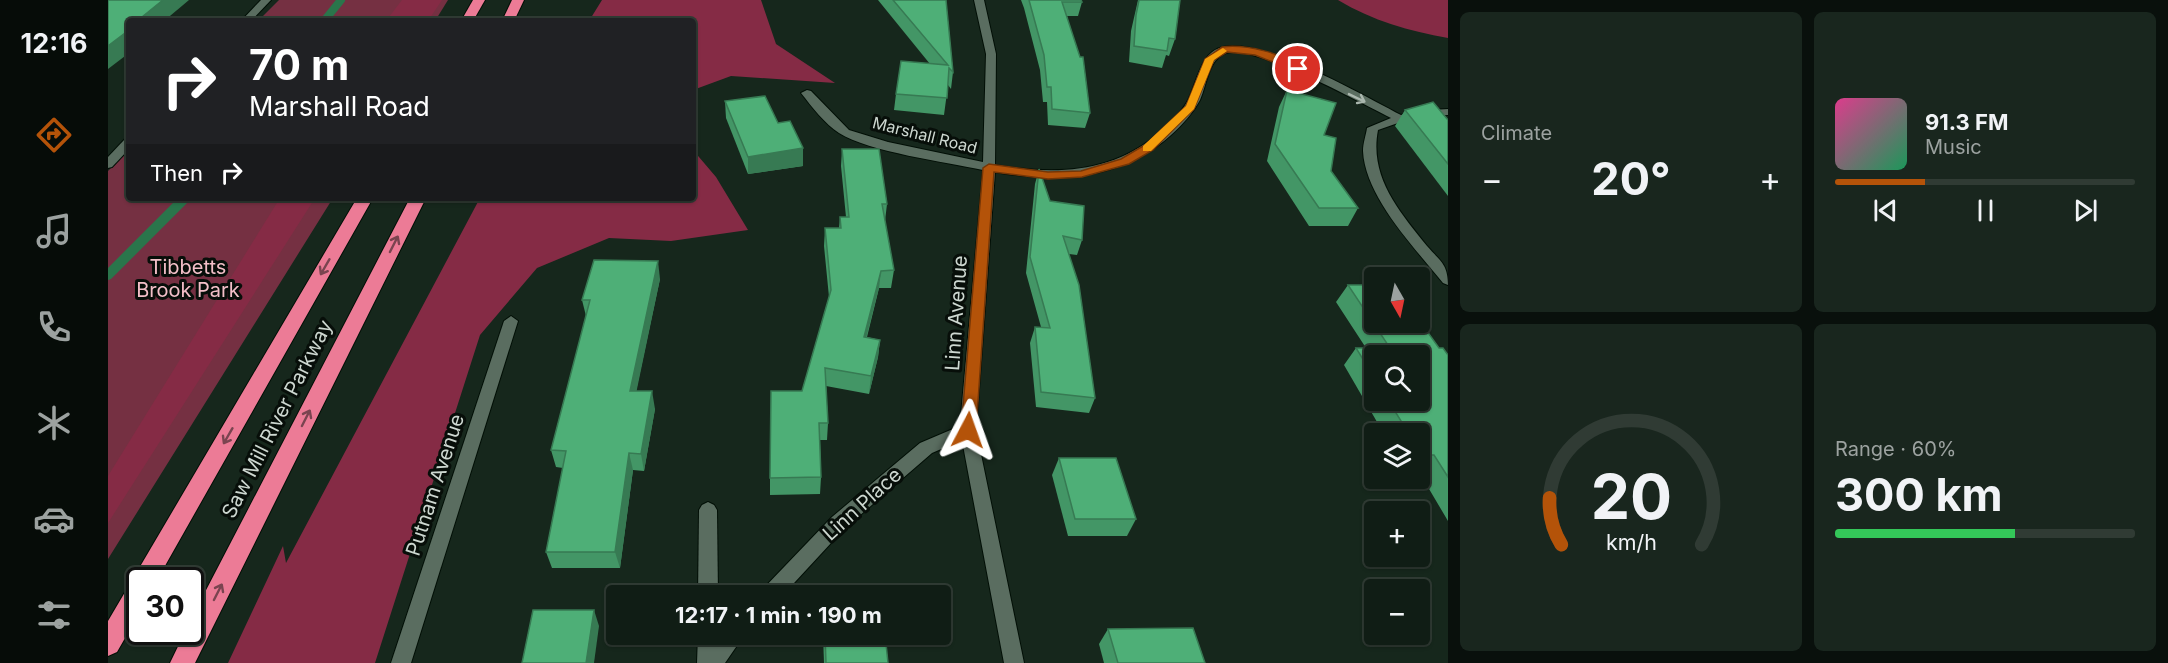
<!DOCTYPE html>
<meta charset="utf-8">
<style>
body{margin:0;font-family:Inter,sans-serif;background:#19261e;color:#f1f3f6;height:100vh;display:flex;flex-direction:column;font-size:22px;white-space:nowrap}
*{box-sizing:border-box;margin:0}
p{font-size:20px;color:#9ca2a0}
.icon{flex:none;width:33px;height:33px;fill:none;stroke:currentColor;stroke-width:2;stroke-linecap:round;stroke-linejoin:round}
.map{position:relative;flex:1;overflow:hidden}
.sheet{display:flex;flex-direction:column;gap:12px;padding:12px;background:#09100c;width:720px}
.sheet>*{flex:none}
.hud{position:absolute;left:18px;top:18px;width:570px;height:183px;border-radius:6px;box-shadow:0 2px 4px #0004,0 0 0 2px #303b34;background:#202124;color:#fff;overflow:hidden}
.needle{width:39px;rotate:171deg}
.fabs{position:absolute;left:1256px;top:267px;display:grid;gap:12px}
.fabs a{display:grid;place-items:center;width:66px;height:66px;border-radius:6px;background:#101d15;box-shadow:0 2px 4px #0004,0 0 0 2px #303b34;font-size:30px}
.speed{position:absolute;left:18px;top:567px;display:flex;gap:12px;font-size:30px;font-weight:700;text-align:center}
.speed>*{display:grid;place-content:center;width:78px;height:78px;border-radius:50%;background:#101d15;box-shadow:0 2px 4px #0004,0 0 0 2px #303b34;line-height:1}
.speed .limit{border:3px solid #111;border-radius:9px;background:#fff;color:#111}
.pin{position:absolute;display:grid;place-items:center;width:51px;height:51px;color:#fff;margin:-26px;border:3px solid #fff;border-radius:50%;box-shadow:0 2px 6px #0007}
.me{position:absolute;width:66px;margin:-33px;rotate:4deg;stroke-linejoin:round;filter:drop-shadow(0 0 4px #0008)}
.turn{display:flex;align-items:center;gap:21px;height:126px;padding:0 24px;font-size:27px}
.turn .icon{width:78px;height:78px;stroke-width:2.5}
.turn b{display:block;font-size:42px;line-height:51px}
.then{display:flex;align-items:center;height:57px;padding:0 24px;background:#0003;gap:12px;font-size:22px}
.big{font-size:45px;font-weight:700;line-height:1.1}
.sheet .card{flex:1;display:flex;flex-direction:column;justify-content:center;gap:9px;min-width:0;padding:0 21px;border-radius:9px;background:#19261e}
.sheet .dial{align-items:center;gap:0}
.dial svg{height:156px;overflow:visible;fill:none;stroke:#303b34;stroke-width:7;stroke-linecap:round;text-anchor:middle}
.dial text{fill:#f1f3f6;stroke:none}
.song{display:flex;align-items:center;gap:18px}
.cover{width:72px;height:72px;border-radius:9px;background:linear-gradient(135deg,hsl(330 70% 55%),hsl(150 70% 35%))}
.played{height:6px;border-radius:3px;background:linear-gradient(90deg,#b45309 30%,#303b34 30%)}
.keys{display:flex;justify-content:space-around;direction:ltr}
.heat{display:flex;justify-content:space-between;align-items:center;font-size:33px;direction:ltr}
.charge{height:9px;border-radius:4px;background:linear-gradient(90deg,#34c759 60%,#303b34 0)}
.sheet .tiles{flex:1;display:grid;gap:12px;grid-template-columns:repeat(2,1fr)}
.trip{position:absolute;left:498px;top:585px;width:345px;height:60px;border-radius:6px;background:#101d15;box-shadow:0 2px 4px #0004,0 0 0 2px #303b34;font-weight:700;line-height:60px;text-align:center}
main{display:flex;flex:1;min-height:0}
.tab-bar{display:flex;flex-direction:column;width:108px;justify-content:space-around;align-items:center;background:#060c08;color:#9ca2a0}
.tab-bar .icon{width:42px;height:42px}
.tab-bar .selected{color:#b45309}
.tab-bar b{font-size:27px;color:#f1f3f6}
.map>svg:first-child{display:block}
.green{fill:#753042}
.forest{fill:#852b45}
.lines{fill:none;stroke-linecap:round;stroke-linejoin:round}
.stream-far1{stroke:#2a754b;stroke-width:8}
.stream{stroke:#2a754b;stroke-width:10}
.minor-casing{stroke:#020f06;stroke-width:2}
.motorway-casing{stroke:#020f06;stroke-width:2}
.minor{fill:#5a6d60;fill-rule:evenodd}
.motorway{fill:#ec7b96;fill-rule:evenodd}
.wall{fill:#439666;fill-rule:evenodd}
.shaded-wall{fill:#377a53}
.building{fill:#4eaf77;stroke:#377a53;stroke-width:1.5}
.oneway{stroke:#aab7ae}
.oneway2{stroke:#7a4450}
.route{fill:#b45309;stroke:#753606;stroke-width:1.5}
.slow{fill:#f59e0b}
.labels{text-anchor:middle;stroke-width:6;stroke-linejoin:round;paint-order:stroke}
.far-street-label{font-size:16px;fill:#cdd7d0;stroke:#070e09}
.park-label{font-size:20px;fill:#f3bfc8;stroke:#070e09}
.street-label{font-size:20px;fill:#cdd7d0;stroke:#070e09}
</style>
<main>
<nav class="tab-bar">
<b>12:16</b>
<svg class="icon selected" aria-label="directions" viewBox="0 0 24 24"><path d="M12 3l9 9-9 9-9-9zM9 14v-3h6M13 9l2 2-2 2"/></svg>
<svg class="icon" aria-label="music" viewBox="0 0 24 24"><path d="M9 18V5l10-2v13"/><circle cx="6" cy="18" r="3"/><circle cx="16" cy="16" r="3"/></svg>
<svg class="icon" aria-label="phone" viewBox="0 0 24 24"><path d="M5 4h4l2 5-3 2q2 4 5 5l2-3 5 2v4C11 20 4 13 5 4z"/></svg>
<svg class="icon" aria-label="climate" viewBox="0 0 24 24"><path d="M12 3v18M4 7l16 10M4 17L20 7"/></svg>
<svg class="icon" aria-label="car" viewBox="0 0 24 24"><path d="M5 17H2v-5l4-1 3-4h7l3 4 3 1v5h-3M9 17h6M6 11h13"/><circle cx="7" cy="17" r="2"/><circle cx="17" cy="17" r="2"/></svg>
<svg class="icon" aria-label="filters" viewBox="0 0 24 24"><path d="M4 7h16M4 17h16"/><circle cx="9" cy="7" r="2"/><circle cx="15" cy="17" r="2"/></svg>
</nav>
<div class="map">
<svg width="1340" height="663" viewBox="0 0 1340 663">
<rect width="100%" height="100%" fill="#16271c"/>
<g class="green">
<polygon points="171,0 340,0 327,21 150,21"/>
<polygon points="21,150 21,198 225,198 0,559 0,171"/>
</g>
<g class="forest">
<polygon points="294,0 334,0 320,21 278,21"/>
<polygon points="494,0 653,0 668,44 727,83 623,76 585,90 585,21 481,21"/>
<path d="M1230,0H1340V38C1301,31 1265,21 1230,0Z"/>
<polygon points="585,150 608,177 640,230 563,241 501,238 429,268 372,335 267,663 120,663 175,546 178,563 372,198 585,198"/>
<polygon points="172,198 207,198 0,523 0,476"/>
</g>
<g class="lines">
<polyline class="stream-far1" points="216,21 233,0"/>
<polyline class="stream" points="0,275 77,198"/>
<defs>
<g id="minor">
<polygon points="153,0 163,0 143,21 133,21"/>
<path d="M866,0H876L888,54L887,165C946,175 1004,174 1051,133C1062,124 1072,114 1079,102C1089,85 1091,52 1115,47C1156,38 1254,95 1293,115L1306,111L1340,109V115L1307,117L1270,130C1261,177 1291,211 1319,246C1332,261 1340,264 1340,285L1335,283C1307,248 1257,197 1255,151C1255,143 1258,135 1259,128L1283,118C1252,103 1148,44 1118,53C1100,59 1099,85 1092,100C1085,113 1074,125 1063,135C1013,180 950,183 887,172L868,430L916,663H896L854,440L824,453L736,529L674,596H652L654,590L724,517L812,443L852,426L875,170C838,162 761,152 731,133C717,124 704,107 693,93L699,90L703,91L741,130L780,142L875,162L878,54Z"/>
<polygon points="21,138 21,149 4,167 0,168 0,157 17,139"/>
<polygon points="403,316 410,321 303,663 283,663 396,321"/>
<polygon points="600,502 606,505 609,510 610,596 590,596 591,510 594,505"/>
<polygon points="590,634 610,634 610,640 614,634 637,634 617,663 589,663"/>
</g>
<g id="motorway">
<polygon points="365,0 377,0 365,21 353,21"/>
<polygon points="404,0 416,0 406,21 394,21"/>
<polygon points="249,198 265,198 49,580 32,580 32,612 9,652 0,656 0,621"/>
<polygon points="302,198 318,198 87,663 62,663 77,632 82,632 82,621"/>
</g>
</defs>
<use href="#minor" class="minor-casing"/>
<use href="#motorway" class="motorway-casing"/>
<use href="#minor" class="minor"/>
<use href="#motorway" class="motorway"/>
</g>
<g class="wall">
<polygon points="770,0 838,0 845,72 843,89 840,85 836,115 786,110 788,94 822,64"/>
<polygon points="913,0 973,0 974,2 970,16 959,16 982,113 977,128 940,125 939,102 935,102 932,70 916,8"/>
<polygon points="1030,0 1072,0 1067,39 1061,56 1058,55 1054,68 1021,62 1023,31"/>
<polygon points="1179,90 1216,135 1223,171 1250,208 1240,226 1201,226 1159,161 1171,107"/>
<polygon points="617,101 670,123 695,148 695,166 640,174 618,118"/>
<polygon points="1297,110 1340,120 1340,196 1287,126"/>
<polygon points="734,149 779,204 777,221 786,270 783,288 771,288 759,337 772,340 770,357 761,394 718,386 720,423 719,440 712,440 713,477 712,494 662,495 662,478 694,391 721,297 716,246 717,228 731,228 732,217 738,217 733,166"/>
<polygon points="931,169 942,201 974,240 969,255 961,254 987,398 981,413 928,407 922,343 927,327 933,327 918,273 927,184"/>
<polygon points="552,279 528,391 547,409 536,471 525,470 512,568 444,568 438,552 455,468 448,467 443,450 478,316 474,300"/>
<path d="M1240,285L1340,355V521L1311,472V434H1276L1236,365L1248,348H1258L1228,302ZM1266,356L1311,400H1266Z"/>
<polygon points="951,458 1028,519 1019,536 960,536 944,475"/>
<polygon points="1000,629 1097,663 996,663 991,644"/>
<polygon points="715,634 777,634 780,663 716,663"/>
</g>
<g class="shaded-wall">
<polygon points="55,0 81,0 56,21 29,21"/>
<polygon points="21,28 21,53 0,69 0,46"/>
<polygon points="695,148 695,166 640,174 640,157"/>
<polygon points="550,261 552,279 525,408 522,391"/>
<polygon points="773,271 771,288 754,354 756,337"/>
<polygon points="772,340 770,357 761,394 763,376"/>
<polygon points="544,391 547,409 536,471 533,454"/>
<polygon points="521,453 525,470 512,568 507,552"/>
<polygon points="486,610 491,626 486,663 478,663"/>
</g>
<g class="building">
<polygon points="0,0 55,0 29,21 21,21 21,28 19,30 21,30 0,46"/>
<polygon points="785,0 838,0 845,72 841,68 839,98 788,94 793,61 840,65"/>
<polygon points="921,0 973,0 974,2 954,2 972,57 975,57 982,113 944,109 943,87 939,87 936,55"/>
<polygon points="1031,0 1072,0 1067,39 1061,38 1059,51 1026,46 1028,15"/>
<polygon points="1179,90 1228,103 1216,135 1228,138 1223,171 1250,208 1211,208 1167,144"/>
<polygon points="657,96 670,123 682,121 695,148 640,157 617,101"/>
<polygon points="1325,102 1340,120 1340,164 1297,110"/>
<polygon points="734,149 771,149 779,204 774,204 786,270 773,271 756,337 772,340 763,376 717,368 720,423 711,423 713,477 662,478 663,391 694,391 723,290 717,228 733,228 732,217 741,217"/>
<polygon points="931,169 942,201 976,206 974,240 955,236 971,285 987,398 933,392 927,327 942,328 922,257"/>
<polygon points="486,260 550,261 522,391 544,391 533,454 521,453 507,552 438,552 458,451 443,450 482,300 474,300"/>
<polygon points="1240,285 1266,285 1266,322 1311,322 1311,320 1331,348 1335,348 1340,355 1340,477 1326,455 1314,455 1311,451 1311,434 1301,434 1280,400 1311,400 1311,356 1266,356 1266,377 1248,348 1282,348"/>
<polygon points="951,458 1008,458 1028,519 967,519"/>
<polygon points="425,610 486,610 478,663 414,663"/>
<polygon points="1085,628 1097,663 1010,663 1000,629"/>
<polygon points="717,634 777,634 780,663 718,663"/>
</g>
<defs><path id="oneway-shaft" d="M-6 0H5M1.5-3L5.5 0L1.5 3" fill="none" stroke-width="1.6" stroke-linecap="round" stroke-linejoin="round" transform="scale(1.5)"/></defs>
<use class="oneway" href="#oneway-shaft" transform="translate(1249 98) rotate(26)"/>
<g class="oneway2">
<use href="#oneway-shaft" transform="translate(286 244) rotate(-63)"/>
<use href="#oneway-shaft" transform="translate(217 267) rotate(120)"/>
<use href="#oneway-shaft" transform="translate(198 418) rotate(-63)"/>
<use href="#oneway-shaft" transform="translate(120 436) rotate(120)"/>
<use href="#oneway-shaft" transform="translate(110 592) rotate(-63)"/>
</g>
<path class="route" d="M1114,47C1137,44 1177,53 1195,69L1190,72L1147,55L1119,52L1106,60L1086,109L1045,150L1021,164L974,177L940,179L886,172L868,430L866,434H855L853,430L875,168L881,164L940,172L973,171L1013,159L1037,145L1078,106L1097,59Z"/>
<polygon class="slow" points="1115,48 1119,51 1106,60 1086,109 1043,151 1035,151 1035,146 1078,106 1097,59"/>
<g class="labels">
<g class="far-street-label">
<text transform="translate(817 135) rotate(14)" y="6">Marshall Road</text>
</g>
<g class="park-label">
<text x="80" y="274">Tibbetts<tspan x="80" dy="23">Brook Park</tspan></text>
</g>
<g class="street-label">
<text transform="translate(848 313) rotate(-86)" y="7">Linn Avenue</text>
<text transform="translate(169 419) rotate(-63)" y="7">Saw Mill River Parkway</text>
<text transform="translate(327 485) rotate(-72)" y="7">Putnam Avenue</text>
<text transform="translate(754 504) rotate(-42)" y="7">Linn Place</text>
</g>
</g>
</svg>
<div class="fabs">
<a><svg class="needle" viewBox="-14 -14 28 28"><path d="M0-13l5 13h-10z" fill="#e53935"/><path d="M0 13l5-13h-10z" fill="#9ca2a0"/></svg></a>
<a><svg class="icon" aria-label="search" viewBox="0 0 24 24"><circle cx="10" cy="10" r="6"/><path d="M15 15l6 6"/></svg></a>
<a><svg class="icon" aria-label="layers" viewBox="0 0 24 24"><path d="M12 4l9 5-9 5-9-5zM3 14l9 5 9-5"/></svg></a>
<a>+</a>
<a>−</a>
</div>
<div class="speed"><div class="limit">30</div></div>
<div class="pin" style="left:1190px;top:69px;background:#d93025"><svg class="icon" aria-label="arrive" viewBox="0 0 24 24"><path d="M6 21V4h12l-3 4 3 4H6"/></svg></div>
<svg class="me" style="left:860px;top:430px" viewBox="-20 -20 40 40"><path d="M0-17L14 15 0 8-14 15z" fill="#b45309" stroke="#fff" stroke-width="4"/></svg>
<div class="trip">12:17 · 1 min · 190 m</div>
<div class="hud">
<div class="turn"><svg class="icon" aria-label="right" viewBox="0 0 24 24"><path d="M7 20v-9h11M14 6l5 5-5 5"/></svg><div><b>70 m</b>Marshall Road</div></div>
<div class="then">Then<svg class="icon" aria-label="right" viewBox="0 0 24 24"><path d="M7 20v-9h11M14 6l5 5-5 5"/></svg></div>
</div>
</div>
<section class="sheet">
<div class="tiles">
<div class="card"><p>Climate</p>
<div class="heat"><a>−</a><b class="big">20°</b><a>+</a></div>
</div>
<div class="card">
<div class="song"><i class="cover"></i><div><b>91.3 FM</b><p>Music</p></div></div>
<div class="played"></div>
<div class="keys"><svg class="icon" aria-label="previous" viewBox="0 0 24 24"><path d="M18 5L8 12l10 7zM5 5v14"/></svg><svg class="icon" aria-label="pause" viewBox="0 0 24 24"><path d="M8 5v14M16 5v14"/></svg><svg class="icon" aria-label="next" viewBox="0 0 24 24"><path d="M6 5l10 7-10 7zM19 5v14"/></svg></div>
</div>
<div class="card dial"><svg viewBox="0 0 100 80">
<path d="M14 69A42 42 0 1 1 86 69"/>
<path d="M14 69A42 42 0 0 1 8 45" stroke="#b45309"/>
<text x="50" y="56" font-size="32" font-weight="700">20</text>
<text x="50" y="72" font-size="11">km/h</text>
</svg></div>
<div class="card"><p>Range · 60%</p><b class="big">300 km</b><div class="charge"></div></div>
</div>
</section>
</main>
